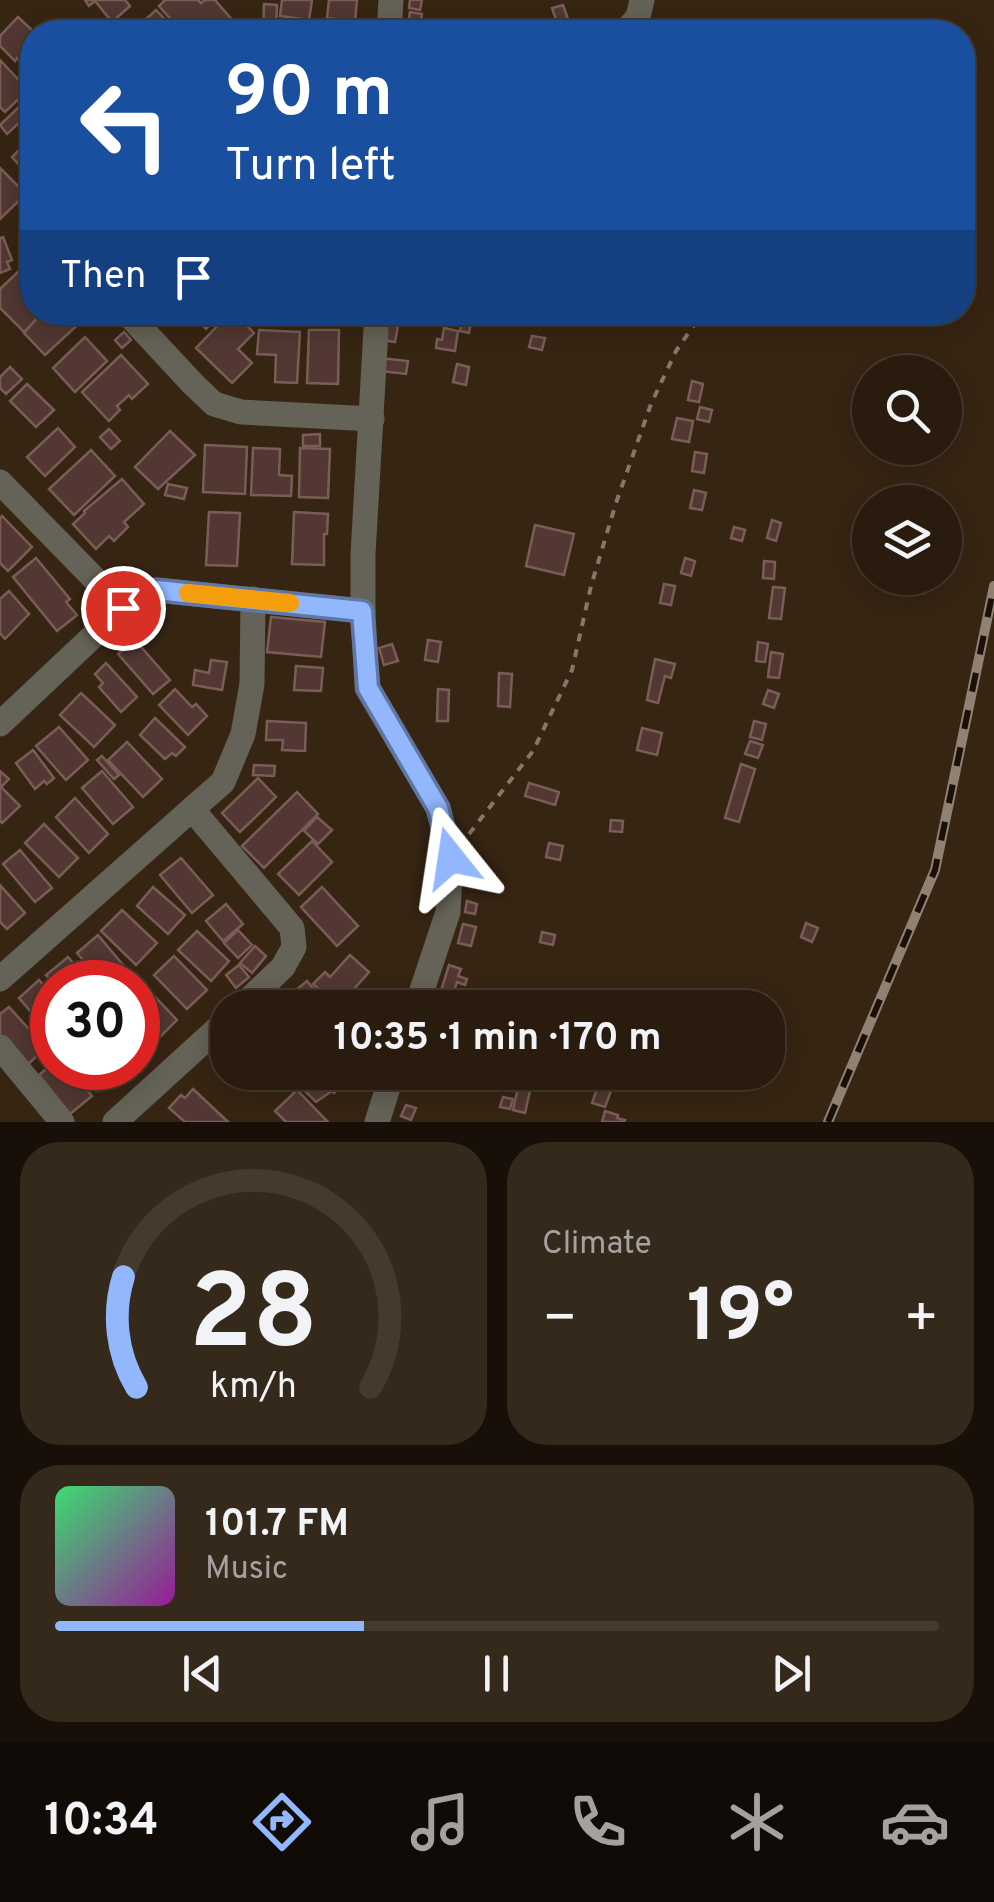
<!DOCTYPE html>
<meta charset="utf-8">
<style>
body{margin:0;font-family:Overpass,sans-serif;background:#35291c;color:#f1f3f6;height:100vh;display:flex;flex-direction:column;font-size:38px;white-space:nowrap}
*{box-sizing:border-box;margin:0}
p{font-size:32px;color:#a5a19e}
.icon{flex:none;width:55px;height:55px;fill:none;stroke:currentColor;stroke-width:2;stroke-linecap:round;stroke-linejoin:round}
.map{position:relative;height:1122px;overflow:hidden}
.drawer{display:flex;flex-direction:column;gap:20px;padding:20px;background:#170f08;flex:1}
.drawer>*{flex:none}
.hud{position:absolute;left:20px;top:20px;width:955px;height:305px;border-radius:40px;box-shadow:0 5px 25px #0003,0 0 0 2px #453a2e;background:#1a4fa0;color:#fff;overflow:hidden}
.tools{position:absolute;left:852px;top:355px;display:grid;gap:20px}
.tools a{display:grid;place-items:center;width:110px;height:110px;border-radius:50%;background:#291c0e;box-shadow:0 5px 25px #0003,0 0 0 2px #453a2e;font-size:50px}
.speed{position:absolute;left:30px;top:960px;display:flex;gap:20px;font-size:50px;font-weight:700;text-align:center}
.speed>*{display:grid;place-content:center;width:130px;height:130px;border-radius:50%;background:#291c0e;box-shadow:0 5px 25px #0003,0 0 0 2px #453a2e;line-height:1}
.speed .limit{border:15px solid #d22;background:#fff;color:#111}
.pin{position:absolute;display:grid;place-items:center;width:85px;height:85px;color:#fff;margin:-42px;border:5px solid #fff;border-radius:50%;box-shadow:0 2px 10px #0007}
.me{position:absolute;width:110px;margin:-55px;rotate:345deg;stroke-linejoin:round;filter:drop-shadow(0 0 8px #0008)}
.turn{display:flex;align-items:center;gap:35px;height:210px;padding:0 40px;font-size:45px}
.turn .icon{width:130px;height:130px;stroke-width:2.5}
.turn b{display:block;font-size:70px;line-height:85px}
.then{display:flex;align-items:center;height:95px;padding:0 40px;background:#0003;gap:20px;font-size:38px}
.big{font-size:75px;font-weight:700;line-height:1.1}
.drawer .tile{flex:1;display:flex;flex-direction:column;justify-content:center;gap:15px;min-width:0;padding:0 35px;border-radius:40px;background:#35291c}
.drawer .dial{align-items:center;gap:0}
.dial svg{height:260px;overflow:visible;fill:none;stroke:#453a2e;stroke-width:7;stroke-linecap:round;text-anchor:middle}
.dial text{fill:#f1f3f6;stroke:none}
.song{display:flex;align-items:center;gap:30px}
.cover{width:120px;height:120px;border-radius:15px;background:linear-gradient(135deg,hsl(140 70% 55%),hsl(300 70% 35%))}
.played{height:10px;border-radius:5px;background:linear-gradient(90deg,#92b7fd 35%,#453a2e 35%)}
.keys{display:flex;justify-content:space-around;direction:ltr}
.heat{display:flex;justify-content:space-between;align-items:center;font-size:55px;direction:ltr}
.drawer .tiles{flex:1;display:grid;gap:20px;grid-template-columns:1fr 1fr}
.tile:last-child{grid-column:span 2}
.trip{position:absolute;left:210px;top:990px;width:575px;height:100px;border-radius:40px;background:#291c0e;box-shadow:0 5px 25px #0003,0 0 0 2px #453a2e;font-weight:700;line-height:100px;text-align:center}
.tab-bar{display:flex;height:160px;justify-content:space-around;align-items:center;background:#100b06;color:#a5a19e}
.tab-bar .icon{width:70px;height:70px}
.tab-bar .current{color:#92b7fd}
.tab-bar b{font-size:45px;color:#f1f3f6}
.map>svg:first-child{display:block}
.building{fill:#523732;stroke:#7a5d57;stroke-width:2.5}
.lines{fill:none;stroke-linecap:round;stroke-linejoin:round}
.path{stroke:#867768;stroke-width:4;stroke-dasharray:8 8;stroke-linecap:butt}
.minor{stroke:#656257;stroke-width:25}
.rail-casing{stroke:#908172;stroke-width:10}
.rail{stroke:#181009;stroke-width:6;stroke-dasharray:19;stroke-linecap:butt}
.route-casing{stroke:#5f77a4;stroke-width:25}
.route{stroke:#92b7fd;stroke-width:18}
.slow{stroke:#f59e0b;stroke-width:18}
</style>
<div class="map">
<svg width="994" height="1122" viewBox="0 0 994 1122">
<rect width="100%" height="100%" fill="#372513"/>
<g class="building">
<polygon points="85,0 125,0 130,6 112,22 95,1 89,6"/>
<polygon points="165,0 198,0 201,3 205,0 215,0 233,21 221,32 182,32 159,6"/>
<polygon points="282,0 312,0 309,20 280,16"/>
<polygon points="329,0 357,0 355,22 327,18"/>
<polygon points="410,0 422,0 420,10 409,8"/>
<polygon points="264,4 277,5 276,32 263,32"/>
<polygon points="563,5 569,22 558,26 552,8"/>
<polygon points="156,10 177,32 138,32 135,29"/>
<polygon points="410,12 422,14 420,27 408,25"/>
<polygon points="18,17 34,32 32,73 17,58 15,61 0,46 0,36"/>
<polygon points="0,60 28,90 5,112 0,107"/>
<polygon points="21,105 29,114 7,134 0,125"/>
<polygon points="31,138 32,139 32,179 12,157"/>
<polygon points="0,168 26,194 0,219"/>
<polygon points="3,237 12,260 7,262 10,269 0,273 0,238"/>
<polygon points="19,271 32,284 32,312 41,314 24,332 0,308 0,289"/>
<polygon points="43,312 76,312 83,320 45,355 24,333"/>
<polygon points="190,312 222,312 206,329"/>
<polygon points="231,312 234,312 254,333 238,349 252,363 232,383 196,348"/>
<polygon points="306,312 338,312 338,317 305,315"/>
<polygon points="462,320 471,322 469,333 460,331"/>
<polygon points="384,325 398,326 395,342 382,340"/>
<polygon points="444,328 458,331 455,351 436,348 437,339 442,340"/>
<polygon points="259,330 300,332 297,383 275,382 276,355 257,354"/>
<polygon points="309,330 339,330 338,384 307,383"/>
<polygon points="124,332 131,340 122,348 115,340"/>
<polygon points="532,336 545,338 542,350 529,347"/>
<polygon points="85,337 107,361 75,392 53,368"/>
<polygon points="121,355 148,384 132,399 129,395 117,406 120,410 109,421 82,392"/>
<polygon points="380,358 408,361 406,374 379,371"/>
<polygon points="457,364 469,367 466,385 453,382"/>
<polygon points="10,367 22,379 6,394 0,388 0,377"/>
<polygon points="692,381 703,384 699,402 688,400"/>
<polygon points="27,384 54,410 36,427 10,401"/>
<polygon points="700,407 712,410 709,422 697,419"/>
<polygon points="677,418 693,421 689,442 672,439"/>
<polygon points="58,428 75,447 45,476 27,457"/>
<polygon points="109,429 120,441 111,449 100,437"/>
<polygon points="170,431 195,455 158,489 135,467"/>
<polygon points="320,434 320,446 303,446 303,435"/>
<polygon points="205,445 247,447 245,494 203,492"/>
<polygon points="253,448 280,449 279,475 292,476 291,496 251,495"/>
<polygon points="300,448 330,449 328,498 299,497"/>
<polygon points="91,450 115,476 74,515 49,489"/>
<polygon points="695,452 707,454 704,473 692,471"/>
<polygon points="122,479 144,504 124,522 128,527 114,541 109,536 96,549 73,524 85,513 84,511"/>
<polygon points="168,484 187,488 184,499 165,495"/>
<polygon points="694,490 706,493 702,510 690,508"/>
<polygon points="209,512 240,513 237,566 206,565"/>
<polygon points="294,512 328,514 327,534 324,534 324,565 292,564"/>
<polygon points="2,516 32,547 8,571 0,563 0,519"/>
<polygon points="772,520 781,523 776,541 767,538"/>
<polygon points="535,525 574,534 564,575 526,566"/>
<polygon points="734,527 745,530 742,541 731,538"/>
<polygon points="36,558 70,599 66,602 77,615 57,631 13,577"/>
<polygon points="685,558 695,561 691,576 681,573"/>
<polygon points="764,561 775,562 774,579 763,578"/>
<polygon points="664,584 675,586 671,605 660,603"/>
<polygon points="773,587 785,588 781,619 769,618"/>
<polygon points="9,591 29,614 5,639 0,633 0,599"/>
<polygon points="271,617 325,622 321,657 267,652"/>
<polygon points="135,640 170,680 153,694 118,654"/>
<polygon points="428,640 441,642 438,662 425,660"/>
<polygon points="758,642 768,644 765,662 756,661"/>
<polygon points="392,644 398,661 384,665 379,648"/>
<polygon points="771,652 783,654 779,678 768,677"/>
<polygon points="655,659 675,664 671,678 665,676 658,703 647,700"/>
<polygon points="211,660 227,662 222,690 193,685 195,670 209,673"/>
<polygon points="106,663 137,697 121,712 99,687 103,683 95,674"/>
<polygon points="296,666 323,668 321,691 294,690"/>
<polygon points="499,673 512,674 510,707 498,706"/>
<polygon points="175,689 192,707 196,704 207,716 188,735 159,705"/>
<polygon points="438,689 449,690 448,721 437,721"/>
<polygon points="768,690 779,694 774,708 763,704"/>
<polygon points="81,693 115,725 94,747 60,715"/>
<polygon points="155,718 185,747 176,756 172,753 165,759 140,735"/>
<polygon points="267,721 306,723 305,751 282,750 283,740 266,740"/>
<polygon points="754,721 766,724 762,740 750,737"/>
<polygon points="59,727 88,760 66,780 36,746"/>
<polygon points="642,728 662,733 657,755 637,750"/>
<polygon points="750,741 763,745 758,758 745,754"/>
<polygon points="127,742 162,779 143,797 108,760"/>
<polygon points="33,750 54,778 47,784 44,781 35,789 16,763"/>
<polygon points="102,756 119,775 114,779 97,760"/>
<polygon points="741,764 755,769 739,822 725,818"/>
<polygon points="254,765 275,766 274,776 253,775"/>
<polygon points="0,771 9,779 1,787 20,806 2,823 0,821"/>
<polygon points="102,771 133,807 113,824 82,788"/>
<polygon points="258,778 276,797 240,832 222,813"/>
<polygon points="529,783 559,792 555,805 525,796"/>
<polygon points="297,792 318,814 264,868 242,846"/>
<polygon points="75,798 108,834 89,853 56,817"/>
<polygon points="317,817 332,830 318,844 304,831"/>
<polygon points="611,820 623,821 622,832 610,831"/>
<polygon points="44,824 78,858 59,877 25,843"/>
<polygon points="312,841 332,862 299,895 278,874"/>
<polygon points="549,843 563,846 560,860 546,857"/>
<polygon points="20,850 52,888 35,902 3,864"/>
<polygon points="181,858 213,895 192,913 160,875"/>
<polygon points="0,885 25,913 7,929 0,922"/>
<polygon points="153,887 185,915 168,934 137,906"/>
<polygon points="322,887 358,926 337,946 301,907"/>
<polygon points="467,901 477,904 475,914 465,912"/>
<polygon points="226,904 243,924 223,941 206,921"/>
<polygon points="122,910 157,943 136,965 101,931"/>
<polygon points="806,923 818,928 812,942 801,937"/>
<polygon points="463,924 476,927 471,946 458,943"/>
<polygon points="238,930 252,945 238,958 224,943"/>
<polygon points="197,931 229,961 211,981 178,950"/>
<polygon points="542,932 555,935 553,945 540,942"/>
<polygon points="98,935 128,971 114,982 102,982 77,953"/>
<polygon points="255,946 266,956 252,973 240,963"/>
<polygon points="350,955 369,972 338,1007 313,984 325,972 330,977"/>
<polygon points="174,956 207,990 187,1009 154,975"/>
<polygon points="68,957 89,982 53,982 46,975"/>
<polygon points="239,965 249,977 236,988 226,975"/>
<polygon points="449,965 461,969 458,976 467,979 465,985 457,982 453,995 441,991"/>
<polygon points="39,980 52,995 52,1036 19,998"/>
<polygon points="307,981 329,1008 292,1008 285,999"/>
<polygon points="142,983 177,1020 158,1039 138,1018 138,987"/>
<polygon points="637,993 646,996 643,1008 632,1008"/>
<polygon points="441,996 452,999 450,1008 438,1008"/>
<polygon points="9,1007 46,1048 26,1066 0,1036 0,1014"/>
<polygon points="138,1031 151,1044 138,1058"/>
<polygon points="52,1064 52,1068 69,1068 92,1096 70,1114 39,1075"/>
<polygon points="76,1068 110,1068 117,1074 98,1091"/>
<polygon points="265,1072 282,1072 284,1075 275,1084"/>
<polygon points="309,1072 355,1072 334,1093 332,1091 316,1102 294,1080 301,1074 304,1077"/>
<polygon points="601,1078 614,1083 605,1107 592,1103"/>
<polygon points="518,1088 530,1091 525,1113 513,1110"/>
<polygon points="193,1089 227,1121 229,1122 185,1122 169,1108 181,1095 185,1098"/>
<polygon points="297,1090 328,1122 286,1122 275,1111"/>
<polygon points="503,1097 513,1099 510,1109 500,1107"/>
<polygon points="406,1105 416,1108 411,1120 401,1116"/>
<polygon points="605,1111 618,1115 617,1118 625,1120 624,1122 602,1122"/>
</g>
<g class="lines">
<polyline class="path" points="469,834 533,751 572,670 591,586 616,503 651,404 676,351 703,312"/>
<g class="minor">
<polyline points="389,32 391,0"/>
<polyline points="625,32 638,17 642,0"/>
<polyline points="126,312 193,384 214,404 241,412 372,419"/>
<polyline points="377,312 363,554 363,611 367,688 438,808 451,858 448,912 416,1008"/>
<polyline points="0,482 123,608"/>
<polyline points="0,724 123,608 157,590 363,611"/>
<polyline points="192,809 223,782 243,734 252,684 253,599"/>
<polyline points="0,979 192,809 292,928 294,947 283,967 240,1008"/>
<polyline points="0,1047 62,1122"/>
<polyline points="115,1122 228,1019"/>
<polyline points="377,1122 393,1072"/>
</g>
<defs>
<polyline id="rail" points="828,1122 935,870 994,586"/>
</defs>
<use href="#rail" class="rail-casing"/>
<use href="#rail" class="rail"/>
</g>
<g class="lines">
<defs>
<polyline id="route" points="123,608 156,590 362,611 368,688 438,808 451,858"/>
</defs>
<use href="#route" class="route-casing"/>
<use href="#route" class="route"/>
<polyline class="slow" points="188,593 290,603"/>
</g>
</svg>
<div class="tools">
<a><svg class="icon" aria-label="search" viewBox="0 0 24 24"><circle cx="10" cy="10" r="6"/><path d="M15 15l6 6"/></svg></a>
<a><svg class="icon" aria-label="layers" viewBox="0 0 24 24"><path d="M12 4l9 5-9 5-9-5zM3 14l9 5 9-5"/></svg></a>
</div>
<div class="speed"><div class="limit">30</div></div>
<div class="pin" style="left:123px;top:608px;background:#d93025"><svg class="icon" aria-label="arrive" viewBox="0 0 24 24"><path d="M6 21V4h12l-3 4 3 4H6"/></svg></div>
<svg class="me" style="left:451px;top:858px" viewBox="-20 -20 40 40"><path d="M0-17L14 15 0 8-14 15z" fill="#92b7fd" stroke="#fff" stroke-width="4"/></svg>
<div class="trip">10:35 · 1 min · 170 m</div>
<div class="hud">
<div class="turn"><svg class="icon" aria-label="left" viewBox="0 0 24 24"><path d="M17 20v-9H6M10 6l-5 5 5 5"/></svg><div><b>90 m</b>Turn left</div></div>
<div class="then">Then<svg class="icon" aria-label="arrive" viewBox="0 0 24 24"><path d="M6 21V4h12l-3 4 3 4H6"/></svg></div>
</div>
</div>
<section class="drawer">
<div class="tiles">
<div class="tile dial"><svg viewBox="0 0 100 80">
<path d="M14 69A42 42 0 1 1 86 69"/>
<path d="M14 69A42 42 0 0 1 10 35" stroke="#92b7fd"/>
<text x="50" y="56" font-size="32" font-weight="700">28</text>
<text x="50" y="72" font-size="11">km/h</text>
</svg></div>
<div class="tile"><p>Climate</p>
<div class="heat"><a>−</a><b class="big">19°</b><a>+</a></div>
</div>
<div class="tile">
<div class="song"><i class="cover"></i><div><b>101.7 FM</b><p>Music</p></div></div>
<div class="played"></div>
<div class="keys"><svg class="icon" aria-label="previous" viewBox="0 0 24 24"><path d="M18 5L8 12l10 7zM5 5v14"/></svg><svg class="icon" aria-label="pause" viewBox="0 0 24 24"><path d="M8 5v14M16 5v14"/></svg><svg class="icon" aria-label="next" viewBox="0 0 24 24"><path d="M6 5l10 7-10 7zM19 5v14"/></svg></div>
</div>
</div>
</section>
<nav class="tab-bar">
<b>10:34</b>
<svg class="icon current" aria-label="directions" viewBox="0 0 24 24"><path d="M12 3l9 9-9 9-9-9zM9 14v-3h6M13 9l2 2-2 2"/></svg>
<svg class="icon" aria-label="music" viewBox="0 0 24 24"><path d="M9 18V5l10-2v13"/><circle cx="6" cy="18" r="3"/><circle cx="16" cy="16" r="3"/></svg>
<svg class="icon" aria-label="phone" viewBox="0 0 24 24"><path d="M5 4h4l2 5-3 2q2 4 5 5l2-3 5 2v4C11 20 4 13 5 4z"/></svg>
<svg class="icon" aria-label="climate" viewBox="0 0 24 24"><path d="M12 3v18M4 7l16 10M4 17L20 7"/></svg>
<svg class="icon" aria-label="car" viewBox="0 0 24 24"><path d="M5 17H2v-5l4-1 3-4h7l3 4 3 1v5h-3M9 17h6M6 11h13"/><circle cx="7" cy="17" r="2"/><circle cx="17" cy="17" r="2"/></svg>
</nav>
